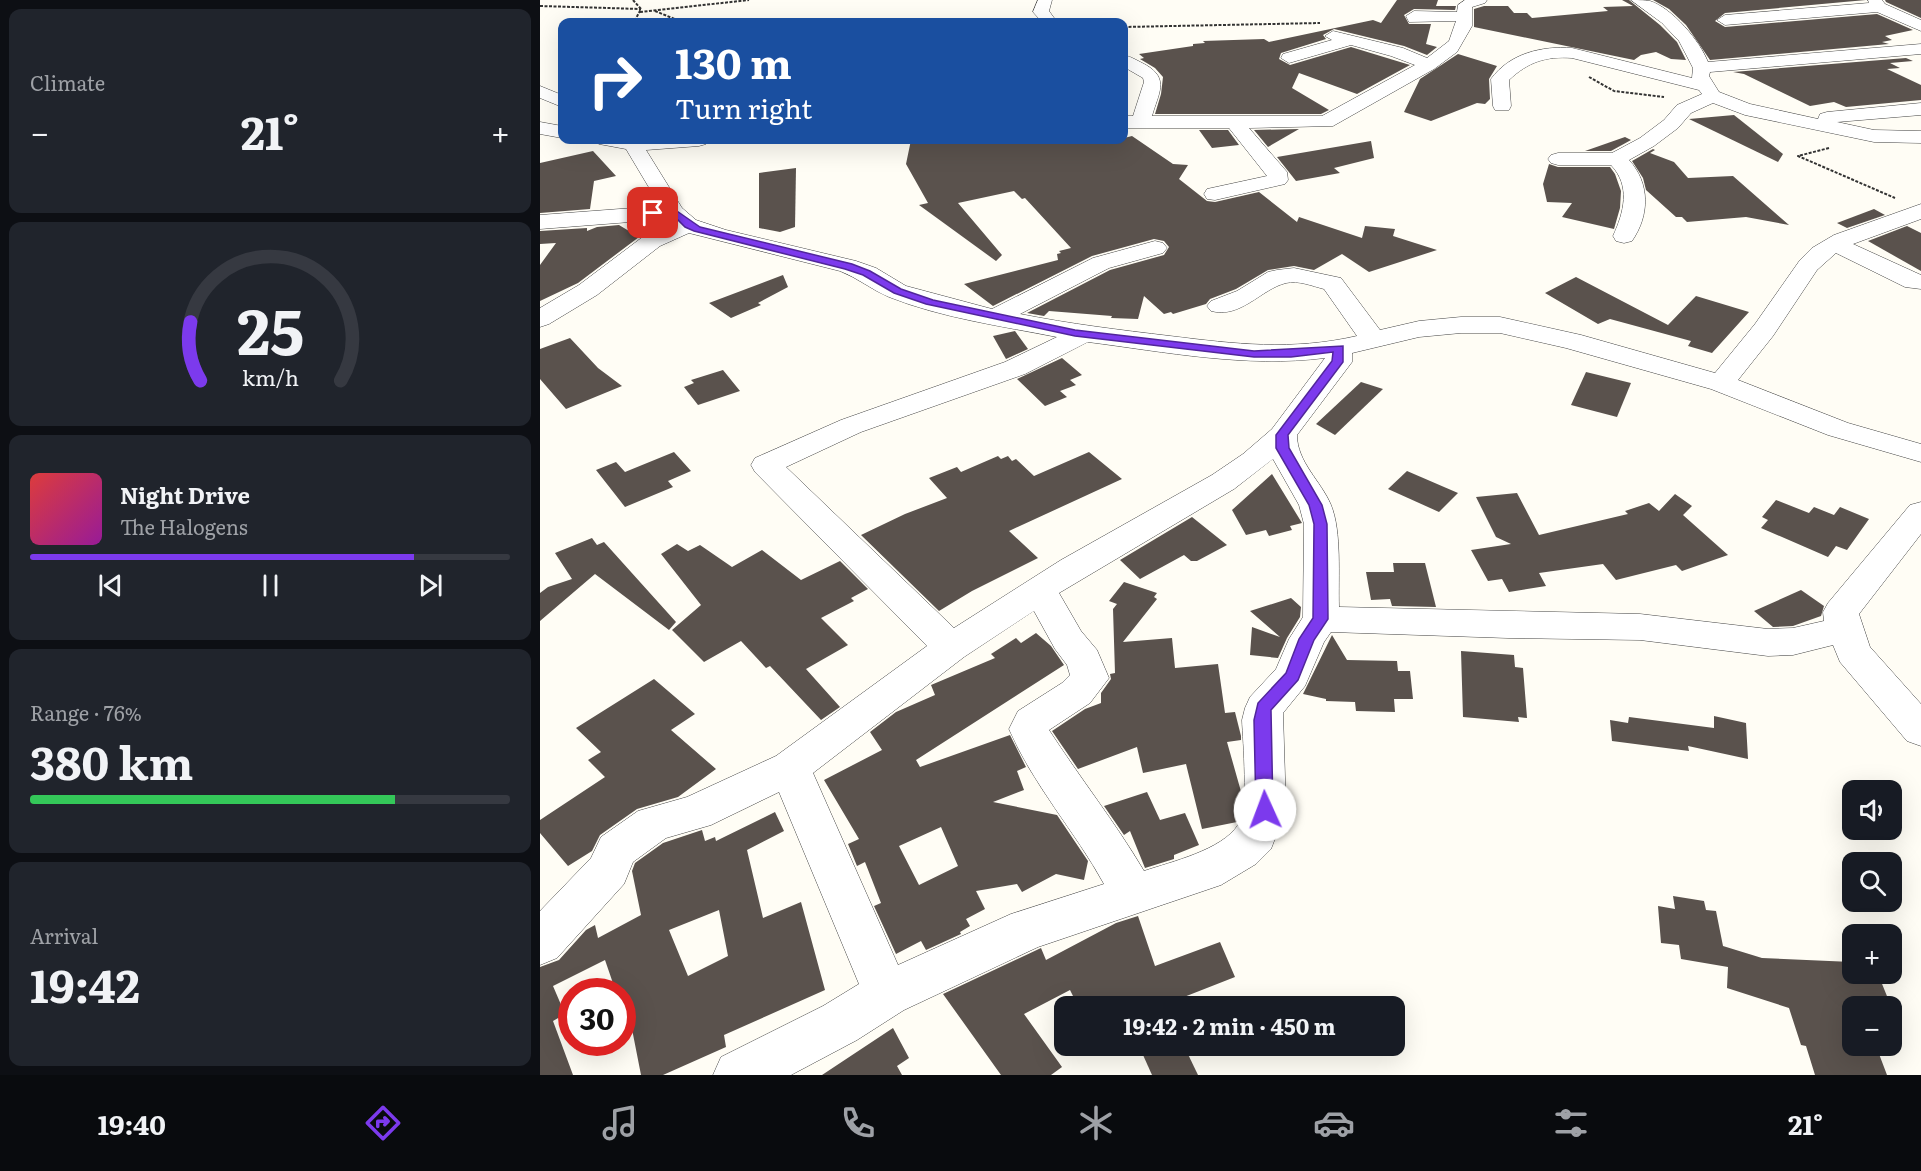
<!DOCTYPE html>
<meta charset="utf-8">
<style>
body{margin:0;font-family:Literata,serif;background:#20242c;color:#f1f3f6;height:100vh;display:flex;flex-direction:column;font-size:22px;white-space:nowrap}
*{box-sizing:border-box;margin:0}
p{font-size:20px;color:#9ea1a6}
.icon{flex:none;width:33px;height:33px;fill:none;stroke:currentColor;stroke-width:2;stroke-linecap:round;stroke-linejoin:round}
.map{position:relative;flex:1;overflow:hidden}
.details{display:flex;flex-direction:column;gap:9px;padding:9px;background:#0d0f14;width:540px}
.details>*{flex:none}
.guide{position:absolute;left:18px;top:18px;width:570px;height:126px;border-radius:12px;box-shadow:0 6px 24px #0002;background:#1a4fa0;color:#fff;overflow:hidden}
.fabs{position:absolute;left:1302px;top:780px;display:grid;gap:12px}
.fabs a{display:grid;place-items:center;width:60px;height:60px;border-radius:12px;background:#171b24;box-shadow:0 6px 24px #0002;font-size:30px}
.speed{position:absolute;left:18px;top:978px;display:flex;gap:12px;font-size:30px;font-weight:700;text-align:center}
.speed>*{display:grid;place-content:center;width:78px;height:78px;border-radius:50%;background:#171b24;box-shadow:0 6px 24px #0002;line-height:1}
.speed .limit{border:9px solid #d22;background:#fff;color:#111}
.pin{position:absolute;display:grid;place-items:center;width:51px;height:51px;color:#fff;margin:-26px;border-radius:12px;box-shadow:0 3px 9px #0006}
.me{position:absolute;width:66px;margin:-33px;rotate:358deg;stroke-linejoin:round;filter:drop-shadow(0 0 4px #0008)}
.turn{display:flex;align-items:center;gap:21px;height:126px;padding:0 18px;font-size:27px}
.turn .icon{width:78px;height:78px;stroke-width:2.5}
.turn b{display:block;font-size:42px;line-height:51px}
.big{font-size:45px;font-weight:700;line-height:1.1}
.details .card{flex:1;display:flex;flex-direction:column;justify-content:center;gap:9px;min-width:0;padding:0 21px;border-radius:12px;background:#20242c}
.details .dial{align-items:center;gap:0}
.dial svg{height:156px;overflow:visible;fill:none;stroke:#363941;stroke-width:7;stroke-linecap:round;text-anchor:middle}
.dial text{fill:#f1f3f6;stroke:none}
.song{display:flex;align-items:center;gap:18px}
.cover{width:72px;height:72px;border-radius:9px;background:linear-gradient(135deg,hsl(0 70% 55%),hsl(300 70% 35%))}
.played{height:6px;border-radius:3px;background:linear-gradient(90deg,#7c3aed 80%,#363941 80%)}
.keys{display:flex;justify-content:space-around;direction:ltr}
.heat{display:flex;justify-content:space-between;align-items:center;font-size:33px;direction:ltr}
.charge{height:9px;border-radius:4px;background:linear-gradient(90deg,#34c759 76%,#363941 0)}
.trip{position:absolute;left:514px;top:996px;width:351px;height:60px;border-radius:12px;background:#171b24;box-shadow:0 6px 24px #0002;font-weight:700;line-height:60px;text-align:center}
.dock{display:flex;height:96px;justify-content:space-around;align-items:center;background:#090b0e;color:#9ea1a6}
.dock .icon{width:42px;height:42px}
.dock .on{color:#7c3aed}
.dock b{font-size:27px;color:#f1f3f6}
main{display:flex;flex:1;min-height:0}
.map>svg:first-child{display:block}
.building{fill:#5a524d;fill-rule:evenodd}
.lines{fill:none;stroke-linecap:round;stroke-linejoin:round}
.minor-casing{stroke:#444;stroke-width:1}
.path{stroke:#333;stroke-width:2;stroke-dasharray:3 1.5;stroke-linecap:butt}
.minor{fill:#fff;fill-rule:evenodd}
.route{fill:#7c3aed;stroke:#51269a;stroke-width:1.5}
</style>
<main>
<section class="details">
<div class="card"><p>Climate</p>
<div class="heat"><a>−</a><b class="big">21°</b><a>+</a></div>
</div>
<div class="card dial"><svg viewBox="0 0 100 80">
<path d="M14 69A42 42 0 1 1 86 69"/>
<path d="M14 69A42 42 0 0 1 9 39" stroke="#7c3aed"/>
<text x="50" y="56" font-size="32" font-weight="700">25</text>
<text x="50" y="72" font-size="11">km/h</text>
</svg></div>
<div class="card">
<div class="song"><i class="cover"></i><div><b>Night Drive</b><p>The Halogens</p></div></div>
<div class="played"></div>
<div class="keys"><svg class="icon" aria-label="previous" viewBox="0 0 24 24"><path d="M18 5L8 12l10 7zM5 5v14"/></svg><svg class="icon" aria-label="pause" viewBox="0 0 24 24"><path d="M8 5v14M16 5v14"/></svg><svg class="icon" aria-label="next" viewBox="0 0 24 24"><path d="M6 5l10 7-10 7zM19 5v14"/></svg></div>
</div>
<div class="card"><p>Range · 76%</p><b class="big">380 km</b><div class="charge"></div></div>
<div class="card"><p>Arrival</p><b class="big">19:42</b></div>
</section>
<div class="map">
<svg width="1381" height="1075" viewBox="0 0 1381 1075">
<rect width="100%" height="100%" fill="#fffdf5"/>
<g class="building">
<polygon points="857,0 898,0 896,6 916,6 915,10 874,9 864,15 869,24 891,24 886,44 897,47 887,55 864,46 794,29 783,35 786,39 741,53 739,59 750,65 811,47 870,65 817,94 759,73 752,88 789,110 781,114 615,114 621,94 623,77 615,68 600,59 604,58 599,54 653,46 653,44 665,43 663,41 724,39 729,42 833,20 841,23"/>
<polygon points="1082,0 1089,0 1120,25 1137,42 1146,60 1131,59 1116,52 1101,55 1094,60 934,27 934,9 944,6 968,6 974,13 987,13 992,18 1068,11 1063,7 1093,6"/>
<polygon points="1113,0 1326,0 1185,13 1175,21 1185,27 1337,14 1373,30 1345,36 1352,40 1342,42 1349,44 1170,60 1146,25 1129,9"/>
<polygon points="1345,0 1381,0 1381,18 1346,2"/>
<polygon points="918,54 957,66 949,79 950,99 945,104 937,103 891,121 864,112 880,79"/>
<polygon points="1366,58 1373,61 1350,63 1360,68 1347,69 1381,85 1381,100 1306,107 1294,102 1270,106 1204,74 1193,72"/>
<polygon points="1194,115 1243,154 1238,162 1149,119"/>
<polygon points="759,129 728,147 714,130"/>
<polygon points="659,130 688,130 699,145 672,148"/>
<polygon points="592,136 633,164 648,165 639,179 667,201 675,202 719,192 757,222 759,217 822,238 825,226 855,229 853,236 897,250 829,272 802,254 774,270 754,266 728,270 696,289 670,299 666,304 633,314 631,312 624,314 604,296 598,319 571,318 572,316 509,311 504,316 487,313 570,270 624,255 629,247 624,241 614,239 552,256 453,306 424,284 518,260 517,254 521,253 519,251 531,248 485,198 482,199 474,191 418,203 462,255 456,261 379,205 388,203 366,164 371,140 584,140 584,138"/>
<polygon points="1085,137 1091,140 1071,151 1045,151"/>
<polygon points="831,141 834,158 794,168 800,173 756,181 737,157"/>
<polygon points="1113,149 1115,150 1110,153 1134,162 1148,178 1193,176 1249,225 1206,217 1147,222 1142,217 1136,217 1106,190 1103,178 1092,161"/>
<polygon points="53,151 76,176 54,181 50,209 0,213 0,163"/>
<polygon points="1009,164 1018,167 1070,167 1075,174 1081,191 1080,208 1074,229 1022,217 1032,203 1007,202 1003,184"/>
<polygon points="256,168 255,227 240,232 219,228 219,173"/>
<polygon points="1334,209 1345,215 1307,228 1297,223"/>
<polygon points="79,225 99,237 38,283 0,301 0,265 16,243 0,244 0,231 47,228 47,231 57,227"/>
<polygon points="1367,226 1381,233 1381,271 1328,241"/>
<polygon points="243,275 248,287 218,303 221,305 191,318 169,303"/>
<polygon points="1036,277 1128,325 1156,296 1209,312 1172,353 1148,346 1151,341 1070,319 1058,324 1005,293"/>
<polygon points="475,331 488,349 466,359 453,336"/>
<polygon points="30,338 58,368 82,386 26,409 0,379 0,349"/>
<polygon points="522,358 542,375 530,380 536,385 520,391 527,397 505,406 477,379"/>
<polygon points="183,370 200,391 158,405 144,387 154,383 151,380"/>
<polygon points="1046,372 1091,383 1077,417 1031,405"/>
<polygon points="821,382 843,389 795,435 776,424"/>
<polygon points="134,452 151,471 128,481 133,487 85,507 56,470 76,462 85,472"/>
<polygon points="549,452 582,479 469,531 498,558 432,591 399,611 321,535 365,514 407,498 389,478 417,467 421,472 458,456 461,459 468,456 472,461 476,459 494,476"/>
<polygon points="867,471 918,493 899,512 848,489"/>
<polygon points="732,474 762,523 750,526 752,530 729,536 726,530 706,535 692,510"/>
<polygon points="977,493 999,535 1088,514 1085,511 1109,503 1119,511 1135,494 1152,506 1143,515 1188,555 1142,571 1136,565 1076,580 1063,564 999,573 1006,586 969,592 962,579 948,581 931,550 971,544 956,537 936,497"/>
<polygon points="1236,500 1269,513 1274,507 1294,515 1300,507 1329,519 1307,550 1296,546 1288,557 1221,528 1228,520 1222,517"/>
<polygon points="652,517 687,545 657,561 651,561 644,555 600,579 580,560"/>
<polygon points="52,538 57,545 64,542 136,622 129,630 55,574 0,621 0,593 8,587 32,579 15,553"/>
<polygon points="137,544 148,551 160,545 192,567 222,550 261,580 300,561 328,589 311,598 314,601 281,618 308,645 266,669 300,707 281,720 230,666 226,668 201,641 164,662 132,630 161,605 121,554"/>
<polygon points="853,563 885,563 896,607 852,606 850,599 831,600 826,572 854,572"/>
<polygon points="584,582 617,593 614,597 617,599 583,642 632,638 635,668 678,664 685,713 695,712 701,736 701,740 687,742 702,795 697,822 662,829 646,764 603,773 597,747 538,769 512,731 545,709 561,703 561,693 571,679 570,674 575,673 573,609 577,604 569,601"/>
<polygon points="1261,590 1284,606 1281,616 1253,626 1233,627 1214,611"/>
<polygon points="751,598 761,607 760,617 747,638 738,658 710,655 712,627 740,637 710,611"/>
<path d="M496,633L511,646L524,665L376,760L380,767L470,735L486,767L477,771L484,790L453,802L517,815L548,861L544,880L516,874L482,892L477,884L436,891L445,909L426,919L430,926L420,932L421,934L386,950L381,941L356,954L334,906L341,903L325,862L317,866L308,844L319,839L284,780L342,750L330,732L356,712L395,695L391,685L455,658L451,654L476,638L481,643ZM401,827L418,866L379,885L359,846Z"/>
<polygon points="792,635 807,660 857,661 858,671 870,671 873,699 854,699 855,712 816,711 815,702 786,701 786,699 763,694"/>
<polygon points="921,651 974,655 975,667 983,668 987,718 978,717 979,722 923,717"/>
<polygon points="114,679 155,714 131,730 176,769 138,797 97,809 60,835 52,851 28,866 0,833 0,820 65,777 48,760 61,752 36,728"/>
<polygon points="1174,716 1206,723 1208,759 1148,746 1149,751 1072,741 1070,720 1088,723 1089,717 1174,728"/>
<polygon points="607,792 620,820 645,813 659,845 634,855 634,859 605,868 590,831 584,835 564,806"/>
<path d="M235,812L244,831L207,850L223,918L261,902L285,990L184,1035L186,1047L123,1075H101L91,1024L89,1025L88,1020L82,1022V992H76L65,960L13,986L25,1014L13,1021L33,1075H0V967L19,960L46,930L55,925L58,938L101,915L92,871L95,863L123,843L162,830L165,841L175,837L176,841ZM179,910L188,956L148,976L129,930Z"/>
<polygon points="1133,896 1164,901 1166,910 1176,911 1183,946 1222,958 1312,962 1312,974 1338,974 1351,1006 1312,1006 1312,1046 1336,1046 1347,1075 1275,1075 1266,1046 1261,1045 1249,1008 1187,988 1188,967 1141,959 1139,945 1121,943 1118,906 1135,909"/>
<polygon points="598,916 615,966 680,942 695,977 621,1006 538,1006 530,990 484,1014 522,1067 511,1075 461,1075 403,994 501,948 506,960 576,923"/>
<polygon points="353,1028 369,1058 357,1066 362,1075 282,1075"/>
<polygon points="599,1046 644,1046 658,1075 612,1075"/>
</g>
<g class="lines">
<defs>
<g id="minor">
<polygon points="498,0 512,0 509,11 517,22 502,22 493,12"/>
<path d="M925,0H947L945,3L932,7V26L917,52L894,69L793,126L709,128L747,172L748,180L745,184L675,200L667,199L664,194L667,189L727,176L689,128H584V116H593L604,82L603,78L584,67V55C592,57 598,61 606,65C630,79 618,94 612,116H782L875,65L851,56L811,45L749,63L741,58L743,54L792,40L785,36L793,31L863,48L887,58L909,41L916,21L869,22L866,16L874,11L917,12L918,5Z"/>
<path d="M1091,0C1096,0 1104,0 1110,1C1132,8 1160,41 1168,62L1381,44V54L1170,72L1169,76L1179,92L1210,104L1278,119L1280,114L1287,112L1381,103V115L1297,122L1334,130L1381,131V143L1334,142L1205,115L1173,103L1151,113L1138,128L1114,146L1089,160C1110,183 1110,215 1092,241L1084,243L1076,241L1073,236C1084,212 1091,186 1071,165H1018L1011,163L1008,159L1011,155L1018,153H1072L1100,138L1124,120L1137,105L1162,94L1159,90L1032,58C1006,56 988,62 969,80L971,106L969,110H955L953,106L951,79C970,53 1002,46 1032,48L1152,78L1153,68L1139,41L1122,23Z"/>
<polygon points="1328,0 1342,0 1345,4 1381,20 1381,31 1337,12 1185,25 1177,20 1185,15 1329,3"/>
<polygon points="0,86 22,95 22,107 0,98"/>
<polygon points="0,122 22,126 22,138 0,134"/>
<path d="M57,140H168L166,144L159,146L106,150L142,208L156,220L186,230L316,261L336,268L366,286L452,309L553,258L615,241L623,243L627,248L623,253L569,268L480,314C530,324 580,330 630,336C695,344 752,351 817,336L784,289C772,286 758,280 746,283C721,289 701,319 671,311L667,306L671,301L697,291L728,272L737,270L754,268L801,278L840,330L879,321L921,317H960L1041,335L1175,373L1215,324L1260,260L1272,248L1294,235L1381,204V219L1313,244L1381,275V289L1365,287L1296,253L1277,270L1233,336L1198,380L1308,423L1381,444V462L1288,435L1171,389L1026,348L960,333H921L879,337L812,353V362L757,435C757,462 781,481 791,505C802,532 798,577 799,607L1100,614L1228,629L1253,628L1284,621L1283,612L1288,603L1370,505L1381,502V534L1319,614L1330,647L1381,704V746L1367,741L1300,662L1293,645L1253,655L1228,656L1100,640L968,638L791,632L784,642L765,686L743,713L746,810L731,849L716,864L681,885L498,947L364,1010L317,1040L251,1075H173L181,1057L283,1006L319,984L239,792L171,825L126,838L93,862L84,884L17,958L0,965V911L51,858L61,837L98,811L147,797L236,756L387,646L215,472L211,465L215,458L301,420L465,362L517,337C461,326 402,318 349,297C332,290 318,278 300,271L149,233L120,246L57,295L9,324L0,327V308L39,285L104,236L133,223L129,219L0,229V215L120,206L86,149L59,144ZM548,342C626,352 706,368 785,358L732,429L703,454L672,475L521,560L414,628L246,467L321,432L485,374ZM733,459L759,505L764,524L763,617L749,639L736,669L710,697L705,708L702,720C703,742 709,809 698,825C682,850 631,862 604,871C575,822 540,778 509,730L550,703L569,678L557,650L541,631L519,593L694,489ZM494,611L515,649L527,665L530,675L522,683L478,711L469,729C493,785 535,831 564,884L471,914L358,965L273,773L424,657Z"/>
</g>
</defs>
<use href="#minor" class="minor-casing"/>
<g class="path">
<polyline points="93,0 101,9 94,22"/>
<polyline points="0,6 101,9"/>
<polyline points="115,11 142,22"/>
<polyline points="100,12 209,0"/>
<polyline points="135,19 172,22"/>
<polyline points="584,27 780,23"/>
<polyline points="1049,77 1074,91 1124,97"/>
<polyline points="1289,148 1258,156 1355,198"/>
</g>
<use href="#minor" class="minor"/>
</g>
<polygon class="route" points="134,209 160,227 312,264 330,271 361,289 393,300 535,330 714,351 803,346 803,362 748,435 749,448 782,505 787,524 788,619 774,640 758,680 731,710 733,810 731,815 725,817 718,815 716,810 714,720 718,703 746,673 759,639 773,618 774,524 769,505 736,448 736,435 792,361 793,352 751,357 714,357 535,336 386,304 354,293 323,275 305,269 154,231 145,227 132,214 113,216 108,213 113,210"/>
</svg>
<div class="fabs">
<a><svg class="icon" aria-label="sound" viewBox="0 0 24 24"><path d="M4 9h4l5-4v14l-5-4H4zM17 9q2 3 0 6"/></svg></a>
<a><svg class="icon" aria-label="search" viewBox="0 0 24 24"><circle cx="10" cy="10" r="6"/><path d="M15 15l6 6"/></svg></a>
<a>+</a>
<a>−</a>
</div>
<div class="speed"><div class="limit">30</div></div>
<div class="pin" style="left:113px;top:213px;background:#d93025"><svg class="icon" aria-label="arrive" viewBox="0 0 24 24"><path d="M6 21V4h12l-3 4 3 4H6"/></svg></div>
<svg class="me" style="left:725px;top:810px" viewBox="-20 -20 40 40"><circle r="19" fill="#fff"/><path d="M0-13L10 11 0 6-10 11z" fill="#7c3aed"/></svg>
<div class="trip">19:42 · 2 min · 450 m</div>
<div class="guide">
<div class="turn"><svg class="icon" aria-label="right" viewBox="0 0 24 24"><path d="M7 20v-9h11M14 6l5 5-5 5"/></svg><div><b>130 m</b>Turn right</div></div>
</div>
</div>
</main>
<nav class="dock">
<b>19:40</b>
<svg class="icon on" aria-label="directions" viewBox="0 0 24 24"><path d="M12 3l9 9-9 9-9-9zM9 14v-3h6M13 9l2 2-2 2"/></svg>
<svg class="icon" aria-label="music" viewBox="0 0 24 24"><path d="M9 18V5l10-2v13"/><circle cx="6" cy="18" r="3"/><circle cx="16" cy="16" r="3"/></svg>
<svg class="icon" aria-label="phone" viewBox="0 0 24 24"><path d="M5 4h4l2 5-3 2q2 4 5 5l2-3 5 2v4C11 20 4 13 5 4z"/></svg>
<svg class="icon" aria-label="climate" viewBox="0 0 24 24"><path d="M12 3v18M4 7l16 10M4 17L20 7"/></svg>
<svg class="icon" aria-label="car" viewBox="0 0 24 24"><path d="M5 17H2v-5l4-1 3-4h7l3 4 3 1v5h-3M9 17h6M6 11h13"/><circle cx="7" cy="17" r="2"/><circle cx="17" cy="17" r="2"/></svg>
<svg class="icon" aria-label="filters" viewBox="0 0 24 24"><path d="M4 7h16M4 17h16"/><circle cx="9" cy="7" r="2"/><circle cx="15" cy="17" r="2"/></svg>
<b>21°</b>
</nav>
